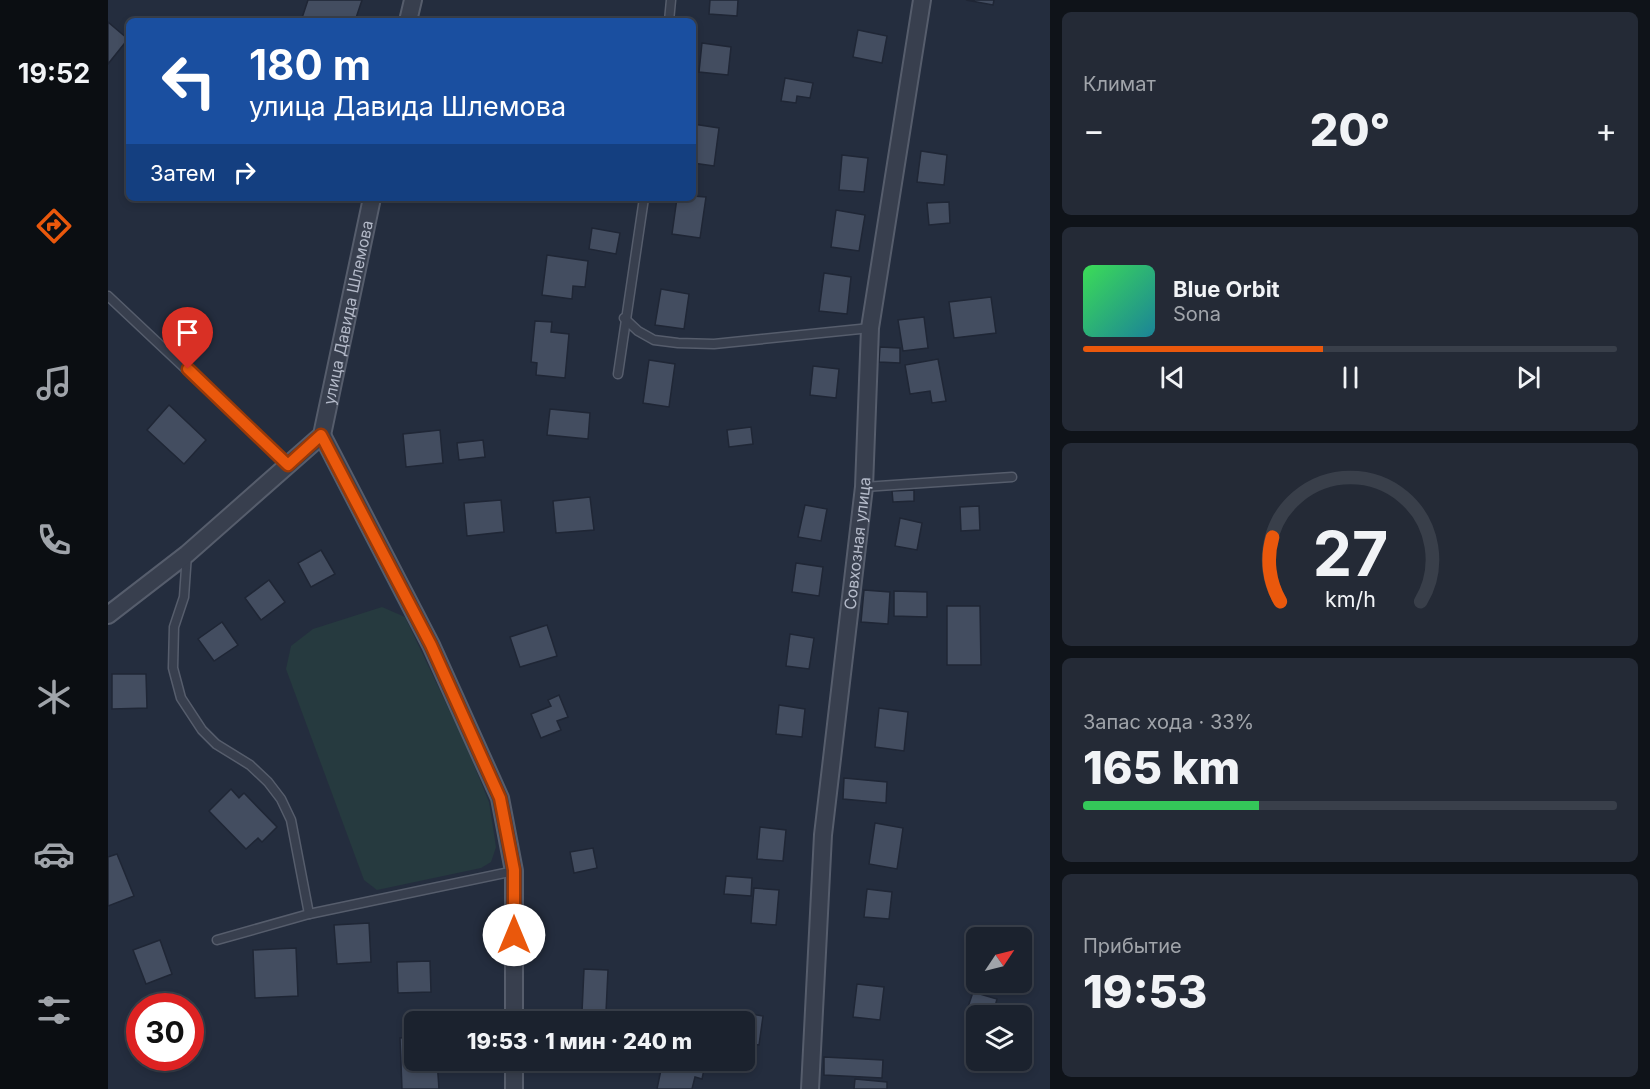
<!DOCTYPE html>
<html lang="ru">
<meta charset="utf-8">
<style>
body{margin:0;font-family:Inter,sans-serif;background:#242a36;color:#f1f3f6;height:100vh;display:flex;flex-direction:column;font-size:22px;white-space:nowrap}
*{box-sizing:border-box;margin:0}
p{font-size:20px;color:#a0a4aa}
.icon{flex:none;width:33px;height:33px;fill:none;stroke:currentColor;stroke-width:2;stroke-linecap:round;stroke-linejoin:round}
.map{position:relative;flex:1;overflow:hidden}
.drawer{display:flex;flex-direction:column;gap:12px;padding:12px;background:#0f1319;width:600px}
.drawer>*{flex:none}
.hud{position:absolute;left:18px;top:18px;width:570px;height:183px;border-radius:9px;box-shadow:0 3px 9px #0003,0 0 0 2px #393f4a;background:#1a4fa0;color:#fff;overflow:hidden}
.needle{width:39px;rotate:55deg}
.tools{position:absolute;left:858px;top:927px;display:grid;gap:12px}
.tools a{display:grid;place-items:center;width:66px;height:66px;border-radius:9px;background:#1b222e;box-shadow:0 3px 9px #0003,0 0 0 2px #393f4a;font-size:30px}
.speed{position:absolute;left:18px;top:993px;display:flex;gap:12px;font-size:30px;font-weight:700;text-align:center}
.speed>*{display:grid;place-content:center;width:78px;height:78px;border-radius:50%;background:#1b222e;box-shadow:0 3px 9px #0003,0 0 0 2px #393f4a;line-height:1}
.speed .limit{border:9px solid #d22;background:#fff;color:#111}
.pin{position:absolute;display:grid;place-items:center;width:51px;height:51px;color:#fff;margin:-62px -26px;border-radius:50% 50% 50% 0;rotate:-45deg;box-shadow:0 0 6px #0007}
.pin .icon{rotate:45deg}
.me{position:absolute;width:66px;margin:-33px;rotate:0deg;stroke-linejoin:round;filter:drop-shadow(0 0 4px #0008)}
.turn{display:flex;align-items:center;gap:21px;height:126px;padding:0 24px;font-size:27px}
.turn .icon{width:78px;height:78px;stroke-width:2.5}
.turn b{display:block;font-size:42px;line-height:51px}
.then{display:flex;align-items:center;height:57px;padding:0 24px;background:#0003;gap:12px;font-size:22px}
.big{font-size:45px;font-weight:800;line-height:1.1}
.drawer .card{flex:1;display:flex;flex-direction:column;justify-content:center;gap:9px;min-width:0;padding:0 21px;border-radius:9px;background:#242a36}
.drawer .dial{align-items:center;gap:0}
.dial svg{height:156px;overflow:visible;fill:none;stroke:#393f4a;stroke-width:7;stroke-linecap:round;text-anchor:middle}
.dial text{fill:#f1f3f6;stroke:none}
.song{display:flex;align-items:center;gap:18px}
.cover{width:72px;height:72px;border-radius:9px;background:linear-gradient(135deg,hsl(130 70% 55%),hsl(190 70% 35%))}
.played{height:6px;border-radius:3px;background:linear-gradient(90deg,#ea580c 45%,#393f4a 45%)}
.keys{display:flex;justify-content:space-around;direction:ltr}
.heat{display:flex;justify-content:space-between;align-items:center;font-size:33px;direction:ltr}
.charge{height:9px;border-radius:4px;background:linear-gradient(90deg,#34c759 33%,#393f4a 0)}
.trip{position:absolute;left:296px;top:1011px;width:351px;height:60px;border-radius:9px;background:#1b222e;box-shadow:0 3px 9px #0003,0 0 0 2px #393f4a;font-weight:800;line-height:60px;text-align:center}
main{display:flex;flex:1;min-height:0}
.tabs{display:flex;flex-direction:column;width:108px;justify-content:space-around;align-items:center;background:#0b0e12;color:#a0a4aa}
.tabs .icon{width:42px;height:42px}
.tabs .active{color:#ea580c}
.tabs b{font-size:27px;color:#f1f3f6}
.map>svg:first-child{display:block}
.green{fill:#263a3f}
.building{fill:#434d60;stroke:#1f2635;stroke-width:1.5}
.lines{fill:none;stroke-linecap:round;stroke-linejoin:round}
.service-casing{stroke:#565d6c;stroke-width:11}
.minor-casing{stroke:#565d6c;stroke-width:20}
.service{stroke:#383f4e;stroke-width:8}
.minor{stroke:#383f4e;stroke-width:16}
.route-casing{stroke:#983908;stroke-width:15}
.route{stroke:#ea580c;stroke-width:10}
.labels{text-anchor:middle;stroke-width:6;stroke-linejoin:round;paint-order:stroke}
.street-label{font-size:16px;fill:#b4bac9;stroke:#1d2433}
</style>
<main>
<nav class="tabs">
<b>19:52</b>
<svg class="icon active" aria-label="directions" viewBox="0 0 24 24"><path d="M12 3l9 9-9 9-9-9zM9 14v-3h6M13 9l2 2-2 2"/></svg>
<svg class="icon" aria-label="music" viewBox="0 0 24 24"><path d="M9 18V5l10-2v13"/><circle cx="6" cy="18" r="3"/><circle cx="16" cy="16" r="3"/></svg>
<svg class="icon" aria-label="phone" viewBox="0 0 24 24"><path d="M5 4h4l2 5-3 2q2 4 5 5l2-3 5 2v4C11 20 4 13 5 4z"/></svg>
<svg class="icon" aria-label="climate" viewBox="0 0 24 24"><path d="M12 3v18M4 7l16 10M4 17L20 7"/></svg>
<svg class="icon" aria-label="car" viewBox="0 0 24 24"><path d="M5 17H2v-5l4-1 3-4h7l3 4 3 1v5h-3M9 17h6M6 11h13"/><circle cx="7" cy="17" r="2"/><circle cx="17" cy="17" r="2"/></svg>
<svg class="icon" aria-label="filters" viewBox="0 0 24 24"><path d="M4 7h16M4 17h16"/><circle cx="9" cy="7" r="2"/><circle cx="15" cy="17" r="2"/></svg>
</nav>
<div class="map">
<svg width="942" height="1089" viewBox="0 0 942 1089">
<rect width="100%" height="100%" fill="#242d3e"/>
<polygon class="green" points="274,607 297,617 357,743 381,802 388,847 383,862 373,868 269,890 256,880 178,669 183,646 205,629"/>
<g class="building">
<polygon points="200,0 254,0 247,21 193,21"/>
<polygon points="602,0 630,0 629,16 601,14"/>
<polygon points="858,0 886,0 885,5"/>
<polygon points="0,22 20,39 0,64"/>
<polygon points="750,30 779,36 774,63 745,57"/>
<polygon points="594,43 623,47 620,75 591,72"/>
<polygon points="677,78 705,83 702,98 689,96 688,103 673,101"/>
<polygon points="585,124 611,128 606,166 585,163"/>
<polygon points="813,151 839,155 836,185 809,182"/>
<polygon points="734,155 760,158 756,192 731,190"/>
<polygon points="585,196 598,197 592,238 564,234 569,198 585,198"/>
<polygon points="841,202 842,223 821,225 819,203"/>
<polygon points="728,210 757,215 751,251 723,247"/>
<polygon points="484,228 512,233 508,254 481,249"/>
<polygon points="439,255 480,261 477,287 465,286 464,299 434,295"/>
<polygon points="716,273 743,277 739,314 711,311"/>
<polygon points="553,289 581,294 576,329 547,325"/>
<polygon points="883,297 888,333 846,338 841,302"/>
<polygon points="816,317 820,348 795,351 790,320"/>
<polygon points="427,321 444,322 443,332 461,334 457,378 428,375 429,363 423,362"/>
<polygon points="772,347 792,348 792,363 771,362"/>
<polygon points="830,359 838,401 824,403 822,391 802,394 797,365"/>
<polygon points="541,360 567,364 561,407 535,403"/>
<polygon points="705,366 731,369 728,398 702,395"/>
<polygon points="61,405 98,440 76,464 39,430"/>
<polygon points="442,409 482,413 480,439 439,435"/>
<polygon points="643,427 645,444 621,447 619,430"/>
<polygon points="332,430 335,463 298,467 295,434"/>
<polygon points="375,440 377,457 351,460 349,443"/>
<polygon points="806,490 806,501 785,502 784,491"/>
<polygon points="482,497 486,530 448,533 445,501"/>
<polygon points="393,500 396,532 359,536 356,503"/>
<polygon points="697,505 719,509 713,541 690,537"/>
<polygon points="871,506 872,530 853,531 852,507"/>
<polygon points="792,518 814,523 809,550 787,546"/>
<polygon points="213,550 227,574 203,587 190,563"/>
<polygon points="688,563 715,567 711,596 684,592"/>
<polygon points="161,580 177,602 153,620 137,598"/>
<polygon points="756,590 782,592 780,624 753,622"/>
<polygon points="786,591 819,592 819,617 786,616"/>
<polygon points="839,606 872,606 873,665 839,665"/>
<polygon points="114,622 130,645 106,661 90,639"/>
<polygon points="439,625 449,656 412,667 402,637"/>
<polygon points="682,634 706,638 701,669 678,666"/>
<polygon points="4,674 38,674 39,708 4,709"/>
<polygon points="451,695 460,717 449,721 453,730 433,738 423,714 443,706 440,700"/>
<polygon points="671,705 697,709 694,737 668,734"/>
<polygon points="771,708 800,712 796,751 767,747"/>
<polygon points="736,778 779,782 778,803 735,799"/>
<polygon points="123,789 131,798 136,793 169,827 154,842 150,838 138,849 101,811"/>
<polygon points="767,823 795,828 789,869 761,864"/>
<polygon points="652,827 678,830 675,861 649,859"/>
<polygon points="485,848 489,868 466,873 462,852"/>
<polygon points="9,854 26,896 0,906 0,857"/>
<polygon points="618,876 644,878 643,896 616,894"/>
<polygon points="646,888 671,890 668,925 643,923"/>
<polygon points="759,889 784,892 781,919 756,917"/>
<polygon points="261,923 263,962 229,964 226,925"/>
<polygon points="52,940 64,974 38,984 25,950"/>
<polygon points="188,948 190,996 147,998 145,950"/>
<polygon points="322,961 323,992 290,993 289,962"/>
<polygon points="476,969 500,970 498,1012 474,1012"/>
<polygon points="749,984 776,987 772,1020 745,1017"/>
<polygon points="865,992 889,999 885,1014 860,1007"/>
<polygon points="632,1012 655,1016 651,1045 636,1043 636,1022 630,1022"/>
<polygon points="306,1037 306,1060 329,1060 331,1089 294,1089 292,1038"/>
<polygon points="716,1057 775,1060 774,1078 716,1075"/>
<polygon points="555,1060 598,1060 594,1079 587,1077 584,1089 549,1089"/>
<polygon points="747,1079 779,1082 779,1089 746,1089"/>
</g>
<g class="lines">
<defs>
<g id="service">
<polyline points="561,21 563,0"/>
<polyline points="0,296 180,465"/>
<polyline points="516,318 530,331 546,340 570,343 606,344 762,328"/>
<polyline points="510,374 536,198"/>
<polyline points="756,487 904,477"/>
<polyline points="79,554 76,597 66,627 65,668 73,698 94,730 108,744 142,765 160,782 173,799 183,820 201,914"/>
<polyline points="109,940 201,914 406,871"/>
</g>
<g id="minor">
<polyline points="300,21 305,0"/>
<polyline points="214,435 323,645 392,798 406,871 406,1022"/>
<path id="s1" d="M0,615L79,554L214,435L264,198"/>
<polyline points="406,1060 406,1089"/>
<path id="s2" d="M702,1089L715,835L756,487L762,328L814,0"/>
</g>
</defs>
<use href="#service" class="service-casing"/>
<use href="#minor" class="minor-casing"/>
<use href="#service" class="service"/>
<use href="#minor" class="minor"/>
</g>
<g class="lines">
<defs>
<polyline id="route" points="80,369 180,465 213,435 323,645 392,798 406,870 406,935"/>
</defs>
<use href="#route" class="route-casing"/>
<use href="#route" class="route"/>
</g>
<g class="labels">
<g class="street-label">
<text dy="6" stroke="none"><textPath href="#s1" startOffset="405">улица Давида Шлемова</textPath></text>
<text dy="6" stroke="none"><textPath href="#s2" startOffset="548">Совхозная улица</textPath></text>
</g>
</g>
</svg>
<div class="tools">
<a><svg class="needle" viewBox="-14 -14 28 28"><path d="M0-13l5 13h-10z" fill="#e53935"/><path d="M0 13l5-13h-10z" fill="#a0a4aa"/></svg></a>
<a><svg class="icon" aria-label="layers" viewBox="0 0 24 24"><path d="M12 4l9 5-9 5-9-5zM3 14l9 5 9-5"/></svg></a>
</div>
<div class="speed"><div class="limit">30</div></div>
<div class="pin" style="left:80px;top:369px;background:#d93025"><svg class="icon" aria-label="arrive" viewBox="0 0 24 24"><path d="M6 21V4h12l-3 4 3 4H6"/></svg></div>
<svg class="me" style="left:406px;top:935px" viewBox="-20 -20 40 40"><circle r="19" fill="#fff"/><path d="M0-13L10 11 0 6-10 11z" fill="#ea580c"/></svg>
<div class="trip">19:53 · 1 мин · 240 m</div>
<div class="hud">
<div class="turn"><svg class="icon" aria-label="left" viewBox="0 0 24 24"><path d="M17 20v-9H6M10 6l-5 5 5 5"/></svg><div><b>180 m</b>улица Давида Шлемова</div></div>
<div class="then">Затем<svg class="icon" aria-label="right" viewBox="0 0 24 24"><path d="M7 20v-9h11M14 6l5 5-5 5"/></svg></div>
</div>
</div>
<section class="drawer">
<div class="card"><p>Климат</p>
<div class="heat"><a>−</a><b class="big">20°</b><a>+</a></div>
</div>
<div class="card">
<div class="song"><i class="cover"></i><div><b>Blue Orbit</b><p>Sona</p></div></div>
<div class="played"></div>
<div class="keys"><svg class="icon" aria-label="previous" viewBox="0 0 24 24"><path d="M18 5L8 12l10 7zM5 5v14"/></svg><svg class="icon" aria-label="pause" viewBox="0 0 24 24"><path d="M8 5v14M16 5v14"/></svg><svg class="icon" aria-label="next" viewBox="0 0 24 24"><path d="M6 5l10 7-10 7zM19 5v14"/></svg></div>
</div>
<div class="card dial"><svg viewBox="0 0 100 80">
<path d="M14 69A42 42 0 1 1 86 69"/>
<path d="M14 69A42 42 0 0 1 10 36" stroke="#ea580c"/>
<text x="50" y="56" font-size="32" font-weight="700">27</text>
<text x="50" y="72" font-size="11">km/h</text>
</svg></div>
<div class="card"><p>Запас хода · 33%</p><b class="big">165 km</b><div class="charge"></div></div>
<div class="card"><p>Прибытие</p><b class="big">19:53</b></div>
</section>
</main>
